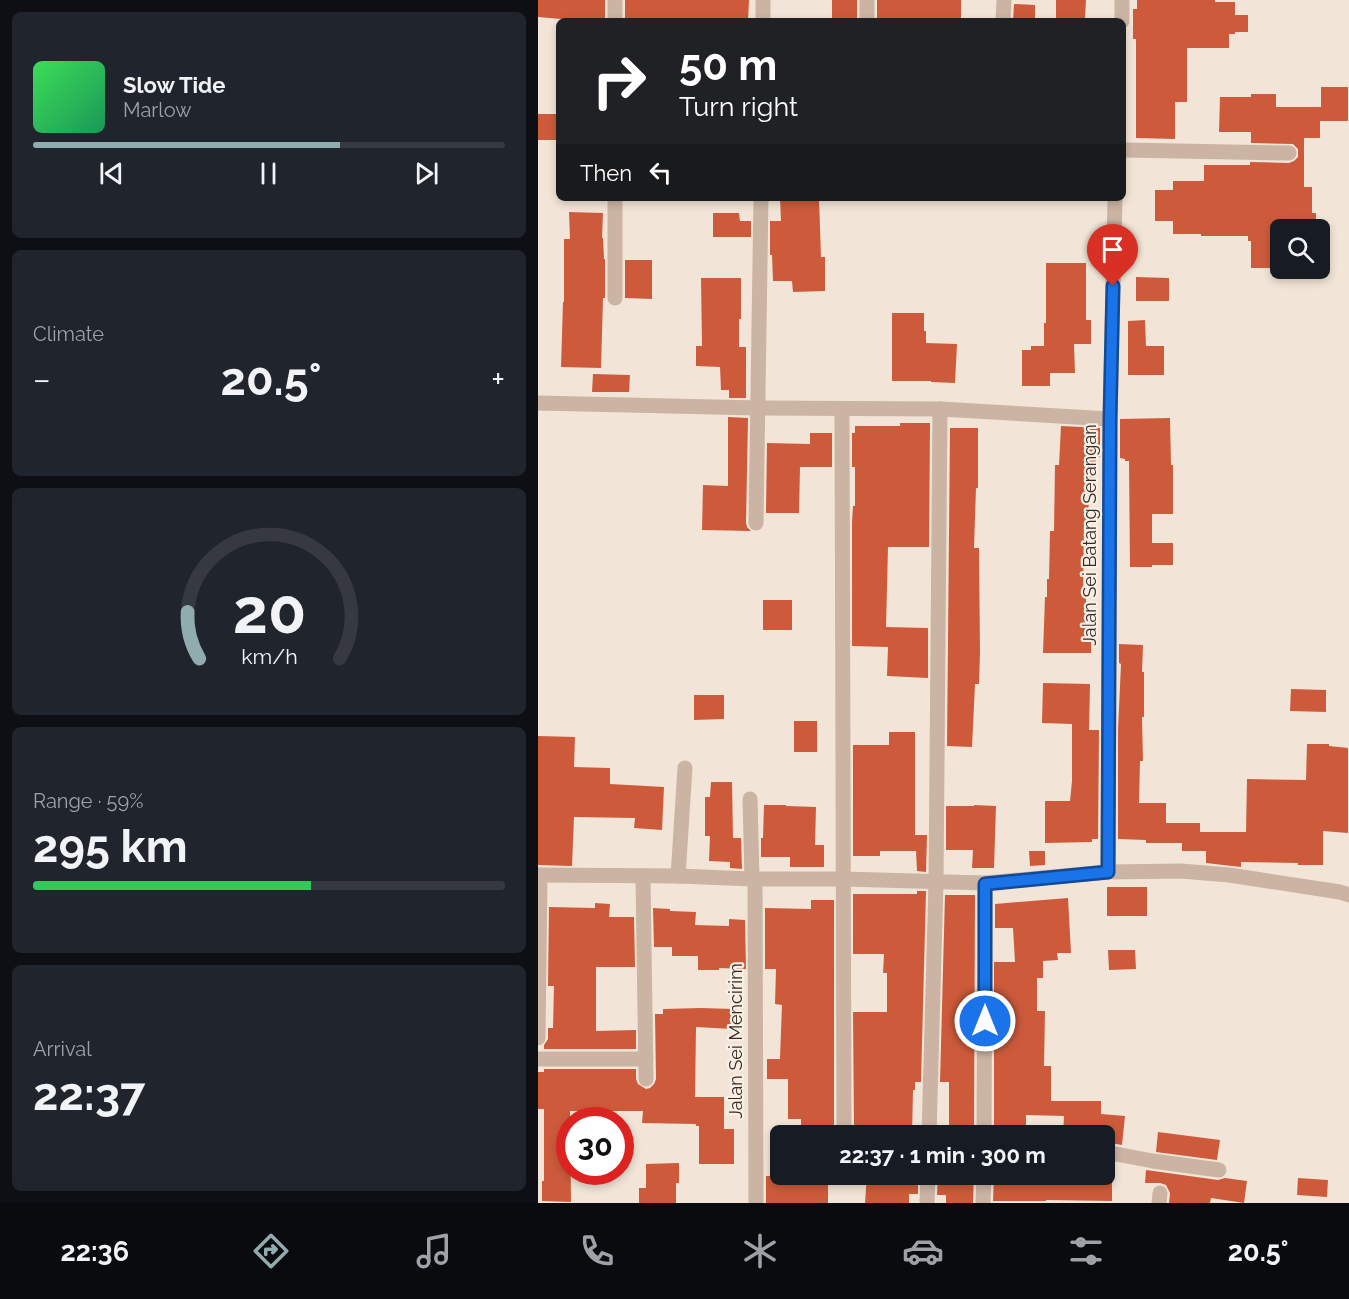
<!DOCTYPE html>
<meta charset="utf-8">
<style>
body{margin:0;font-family:Raleway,sans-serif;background:#20242c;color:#f1f3f6;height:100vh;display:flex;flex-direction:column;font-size:22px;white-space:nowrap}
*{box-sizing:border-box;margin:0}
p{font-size:20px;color:#9ea1a6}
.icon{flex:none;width:33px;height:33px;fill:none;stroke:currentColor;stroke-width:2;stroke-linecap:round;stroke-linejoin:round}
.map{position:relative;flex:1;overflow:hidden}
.details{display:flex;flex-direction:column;gap:12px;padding:12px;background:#0d0f14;width:538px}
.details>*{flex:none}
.guide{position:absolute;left:18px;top:18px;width:570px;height:183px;border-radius:9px;box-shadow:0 3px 9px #0003;background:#202124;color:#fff;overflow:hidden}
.controls{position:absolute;left:732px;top:219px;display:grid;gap:12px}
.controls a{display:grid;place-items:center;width:60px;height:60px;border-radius:9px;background:#171b24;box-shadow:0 3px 9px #0003;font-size:30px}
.speed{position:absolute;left:18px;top:1107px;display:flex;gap:12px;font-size:30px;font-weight:700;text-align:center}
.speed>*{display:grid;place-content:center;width:78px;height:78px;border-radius:50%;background:#171b24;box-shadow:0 3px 9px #0003;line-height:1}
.speed .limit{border:9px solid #d22;background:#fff;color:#111}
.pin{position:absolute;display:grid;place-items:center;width:51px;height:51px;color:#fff;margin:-62px -26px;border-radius:50% 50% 50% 0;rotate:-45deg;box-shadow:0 0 6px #0007}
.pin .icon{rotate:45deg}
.me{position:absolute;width:66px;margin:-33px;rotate:0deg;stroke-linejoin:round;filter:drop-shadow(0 0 4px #0008)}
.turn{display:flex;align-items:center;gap:21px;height:126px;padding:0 24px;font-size:27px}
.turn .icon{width:78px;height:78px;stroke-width:2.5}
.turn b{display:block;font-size:42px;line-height:51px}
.then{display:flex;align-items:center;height:57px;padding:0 24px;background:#0003;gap:12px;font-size:22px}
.big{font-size:45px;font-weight:700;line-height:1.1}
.details .card{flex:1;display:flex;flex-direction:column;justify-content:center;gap:9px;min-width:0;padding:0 21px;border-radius:9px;background:#20242c}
.details .dial{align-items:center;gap:0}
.dial svg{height:156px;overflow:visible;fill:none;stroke:#363941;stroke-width:7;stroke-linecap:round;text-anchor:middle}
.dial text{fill:#f1f3f6;stroke:none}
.song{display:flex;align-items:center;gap:18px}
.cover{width:72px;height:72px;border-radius:9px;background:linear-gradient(135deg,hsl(130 70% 55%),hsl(150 70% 35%))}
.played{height:6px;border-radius:3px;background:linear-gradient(90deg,#90acaf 65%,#363941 65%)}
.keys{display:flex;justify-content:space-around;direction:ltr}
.heat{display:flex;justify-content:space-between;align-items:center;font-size:33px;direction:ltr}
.charge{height:9px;border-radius:4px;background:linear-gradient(90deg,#34c759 59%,#363941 0)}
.trip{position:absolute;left:232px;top:1125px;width:345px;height:60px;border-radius:9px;background:#171b24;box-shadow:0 3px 9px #0003;font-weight:700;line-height:60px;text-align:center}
.tab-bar{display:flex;height:96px;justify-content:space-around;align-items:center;background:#090b0e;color:#9ea1a6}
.tab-bar .icon{width:42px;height:42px}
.tab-bar .on{color:#90acaf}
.tab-bar b{font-size:27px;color:#f1f3f6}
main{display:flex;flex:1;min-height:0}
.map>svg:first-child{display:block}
.building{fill:#cd5b3b}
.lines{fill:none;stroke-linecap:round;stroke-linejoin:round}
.minor{stroke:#cbb4a3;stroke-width:15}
.route-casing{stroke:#114b97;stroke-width:15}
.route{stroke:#1a73e8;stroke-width:10}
.labels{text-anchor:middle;stroke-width:4.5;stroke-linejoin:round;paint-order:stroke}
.street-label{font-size:18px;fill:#352a25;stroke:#faefe4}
</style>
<main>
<section class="details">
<div class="card">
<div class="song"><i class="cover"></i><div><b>Slow Tide</b><p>Marlow</p></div></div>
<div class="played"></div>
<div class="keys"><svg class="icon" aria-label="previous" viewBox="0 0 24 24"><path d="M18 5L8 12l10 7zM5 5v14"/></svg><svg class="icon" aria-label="pause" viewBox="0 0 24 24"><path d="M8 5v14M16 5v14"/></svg><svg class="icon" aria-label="next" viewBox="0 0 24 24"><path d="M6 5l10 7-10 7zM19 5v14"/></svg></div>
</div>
<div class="card"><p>Climate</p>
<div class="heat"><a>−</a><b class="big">20.5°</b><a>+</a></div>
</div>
<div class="card dial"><svg viewBox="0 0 100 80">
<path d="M14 69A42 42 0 1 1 86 69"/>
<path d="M14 69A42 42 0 0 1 8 45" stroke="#90acaf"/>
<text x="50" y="56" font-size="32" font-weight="700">20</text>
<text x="50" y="72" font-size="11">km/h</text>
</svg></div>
<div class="card"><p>Range · 59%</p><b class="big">295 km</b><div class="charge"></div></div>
<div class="card"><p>Arrival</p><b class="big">22:37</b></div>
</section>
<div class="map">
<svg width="811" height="1203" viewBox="0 0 811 1203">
<rect width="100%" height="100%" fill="#f2e5d7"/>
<g class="building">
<polygon points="0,0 67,0 67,21 23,21 23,19 0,17"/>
<polygon points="87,0 211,0 210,21 87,21"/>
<rect x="294" y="0" width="25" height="21"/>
<rect x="339" y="0" width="84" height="21"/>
<polygon points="518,0 548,0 547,19 518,19"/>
<polygon points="599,0 677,0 677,2 697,2 697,15 710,15 710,32 697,32 697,34 691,34 691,48 649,48 649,102 637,102 637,139 598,138 598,39 595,39 595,9 599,9"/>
<polygon points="476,4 497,5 497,21 475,21"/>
<polygon points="783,87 810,87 810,121 782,121 782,138 766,138 766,187 774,187 774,213 778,213 778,230 742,230 742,268 713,268 713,241 710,241 710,236 663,236 663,234 635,234 635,221 617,221 617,190 635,190 635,181 666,181 666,165 712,165 712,162 751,163 756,161 760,157 760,149 755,144 713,143 713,132 681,132 682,97 713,97 713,94 738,94 738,107 783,107"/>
<rect x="0" y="114" width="18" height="26"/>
<polygon points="242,198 281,198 283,257 287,257 287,291 255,292 254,281 235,281 234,255 232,255 232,221 243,221"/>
<polygon points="31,212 65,213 64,238 65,238 66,259 67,259 67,298 65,298 63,368 23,367 25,302 26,302 26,239 32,239"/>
<polygon points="175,213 201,213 202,221 213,221 213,237 175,237"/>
<polygon points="87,260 114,260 114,299 87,298"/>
<polygon points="508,263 548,263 548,320 553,320 553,344 536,344 537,373 512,373 512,386 484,386 484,350 493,350 493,346 506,346 506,323 508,323"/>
<polygon points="598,277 631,278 631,301 598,301"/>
<polygon points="163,278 203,278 203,319 201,319 201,347 208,347 208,398 191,398 191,390 183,390 182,367 158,366 158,346 164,346"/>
<polygon points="354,313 386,313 386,331 388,331 388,343 419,344 417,383 393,382 393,381 354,381"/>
<polygon points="607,320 608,346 626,346 626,375 590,375 590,321"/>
<polygon points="55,374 92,375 91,392 54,392"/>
<polygon points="190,417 210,418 208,523 209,527 213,531 164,530 165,485 190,486"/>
<polygon points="632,418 633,465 635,465 635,514 614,514 614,543 635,543 635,565 614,565 614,567 592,567 591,461 587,461 587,459 582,458 582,419"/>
<polygon points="362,423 392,423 391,547 350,547 348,627 390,628 390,678 349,676 350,647 314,646 314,523 315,506 317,506 317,467 314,467 314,433 317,433 317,426 362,426"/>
<polygon points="523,426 562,428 562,457 558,457 557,495 551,495 550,524 546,524 545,598 548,598 548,626 553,626 553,653 505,653 507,597 509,597 509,579 511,579 512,531 516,531 517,465 521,465"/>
<polygon points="412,428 440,428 440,488 438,488 436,548 441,548 442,653 441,684 437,684 434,747 409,746"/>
<polygon points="272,433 294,433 294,467 262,467 261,513 228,513 229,443 272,444"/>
<rect x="225" y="600" width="29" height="30"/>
<polygon points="581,644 605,645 604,672 606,672 606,717 604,717 605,761 602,761 601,803 628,803 628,823 662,823 662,832 708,832 709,779 768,780 769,744 791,744 791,746 810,748 810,833 785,831 785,865 760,865 760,863 703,862 703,867 668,863 668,851 644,851 644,843 608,843 608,840 580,839 580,730 583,664 581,663"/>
<polygon points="505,683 552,684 551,730 561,730 560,839 554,839 554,842 507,843 507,801 532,801 534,781 534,724 504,723"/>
<polygon points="753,689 788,690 788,712 752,711"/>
<polygon points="156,695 186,695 186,719 156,720"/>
<rect x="256" y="721" width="23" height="31"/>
<polygon points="351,732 377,732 377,835 389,835 388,872 379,871 378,851 342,851 342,856 315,856 315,745 351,745"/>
<polygon points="0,736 37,737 36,767 72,768 72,784 126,787 124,830 96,828 97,818 36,817 34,866 0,865"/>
<polygon points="173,782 194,782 195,838 203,838 204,869 192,868 192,862 171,861 172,836 167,836 167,797 172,797"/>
<polygon points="226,805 248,805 248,806 278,807 277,845 286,845 286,867 252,867 252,857 223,857 223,838 225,838"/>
<polygon points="436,805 458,806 456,868 434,868 435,850 408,850 408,806 436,806"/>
<polygon points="491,851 507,851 507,865 492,866"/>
<rect x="569" y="887" width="40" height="29"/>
<polygon points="379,891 388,891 383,1082 377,1082 377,1090 375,1090 374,1136 263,1136 263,1119 250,1119 250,1079 229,1079 229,1059 242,1059 244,1005 237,1004 238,969 227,969 227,908 273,909 273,900 296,900 296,1125 297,1129 301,1133 307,1135 314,1130 316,1125 315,1012 349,1012 349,973 345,973 346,954 315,954 315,894 379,894"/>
<polygon points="407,895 437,895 436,1136 411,1136 411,1082 402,1082"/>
<polygon points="530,898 533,953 519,953 520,960 505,961 505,978 499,978 499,1011 507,1011 506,1066 513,1066 513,1101 563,1101 563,1114 587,1116 584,1145 567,1142 567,1136 525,1136 526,1116 488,1115 488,1136 456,1136 456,962 477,962 475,928 457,928 457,904"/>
<polygon points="57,903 72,904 71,917 96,917 97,967 58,967 58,1031 98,1030 98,1049 6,1049 6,1045 10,1039 10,1028 15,1028 16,986 10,986 11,907 57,908"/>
<polygon points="115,908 132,909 132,911 158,912 157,925 191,926 191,919 207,920 208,969 181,968 181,970 160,970 160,956 134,956 134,947 116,947"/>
<polygon points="570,950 597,950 598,969 571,970"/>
<polygon points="163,1008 195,1009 194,1029 158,1027 157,1097 186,1097 186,1129 196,1129 196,1164 161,1164 161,1126 158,1126 158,1124 104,1123 105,1111 32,1111 33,1202 4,1201 4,1181 6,1181 6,1109 0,1109 0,1072 6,1072 6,1069 98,1069 98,1079 100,1084 108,1089 112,1088 116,1084 118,1079 117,1014 125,1014 125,1009"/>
<polygon points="620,1132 682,1140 679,1160 618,1152"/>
<polygon points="141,1163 141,1183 138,1183 138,1203 101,1203 101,1188 108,1188 108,1164"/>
<polygon points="608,1170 680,1180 687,1178 709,1181 706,1203 673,1198 672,1203 631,1203 632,1193 628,1185 622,1183 607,1183"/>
<polygon points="329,1174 380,1174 380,1194 371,1194 371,1203 327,1203"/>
<polygon points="400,1174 436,1174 435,1203 408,1203 408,1195 399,1195"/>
<polygon points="456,1175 574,1177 574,1201 508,1200 508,1201 455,1201"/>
<rect x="228" y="1176" width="62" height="27"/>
<polygon points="760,1178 790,1180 789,1197 759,1195"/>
</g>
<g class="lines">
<g class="minor">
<polyline points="77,0 77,21"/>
<polyline points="225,21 225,0"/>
<polyline points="329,21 329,0"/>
<polyline points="465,21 466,0"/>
<polyline points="584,21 584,0"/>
<polyline points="585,150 751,153"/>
<polyline points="77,198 77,298"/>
<polyline points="0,403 220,408 402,409 572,419"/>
<polyline points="304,409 306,1125"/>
<polyline points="218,523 223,198"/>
<polyline points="212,799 214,879"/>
<polyline points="570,872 572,419 577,198"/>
<polyline points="0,875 140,876 214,879 305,879 447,883 570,872 643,871 691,875 802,892 811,895"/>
<polyline points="140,876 147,768"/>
<polyline points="105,877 108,1079"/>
<polyline points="217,879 218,1203"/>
<polyline points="0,1038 2,875"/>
<polyline points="0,1059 108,1059"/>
<polyline points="391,1136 398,882 402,409"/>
<polyline points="446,1136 447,883"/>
<polyline points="567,1152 615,1161 681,1170"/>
<polyline points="389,1203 390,1174"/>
<polyline points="445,1203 446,1174"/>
<polyline points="621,1203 622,1193"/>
</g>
</g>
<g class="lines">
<defs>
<polyline id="route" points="447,1021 447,884 570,872 572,419 575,286"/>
</defs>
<use href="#route" class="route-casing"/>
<use href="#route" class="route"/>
</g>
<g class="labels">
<g class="street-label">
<text transform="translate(552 535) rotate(-90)" y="6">Jalan Sei Batang Serangan</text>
<text transform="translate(198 1041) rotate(-90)" y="6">Jalan Sei Mencirim</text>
</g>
</g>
</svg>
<div class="controls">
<a><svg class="icon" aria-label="search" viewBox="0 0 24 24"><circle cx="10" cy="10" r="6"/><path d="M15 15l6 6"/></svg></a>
</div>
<div class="speed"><div class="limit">30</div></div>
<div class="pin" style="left:575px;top:286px;background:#d93025"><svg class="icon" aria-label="arrive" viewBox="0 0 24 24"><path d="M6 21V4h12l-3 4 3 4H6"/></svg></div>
<svg class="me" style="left:447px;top:1021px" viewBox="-20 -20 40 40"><circle r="17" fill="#1a73e8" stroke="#fff" stroke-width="3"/><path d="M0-11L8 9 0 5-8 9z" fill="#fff"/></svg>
<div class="trip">22:37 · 1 min · 300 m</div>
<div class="guide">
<div class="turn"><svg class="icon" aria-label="right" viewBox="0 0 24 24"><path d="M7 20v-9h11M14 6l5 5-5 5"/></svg><div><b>50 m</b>Turn right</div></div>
<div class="then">Then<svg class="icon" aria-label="left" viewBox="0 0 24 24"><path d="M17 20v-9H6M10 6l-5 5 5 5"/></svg></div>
</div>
</div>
</main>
<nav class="tab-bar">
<b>22:36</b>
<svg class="icon on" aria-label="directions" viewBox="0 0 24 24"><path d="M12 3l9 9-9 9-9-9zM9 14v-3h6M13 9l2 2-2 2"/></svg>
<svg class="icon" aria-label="music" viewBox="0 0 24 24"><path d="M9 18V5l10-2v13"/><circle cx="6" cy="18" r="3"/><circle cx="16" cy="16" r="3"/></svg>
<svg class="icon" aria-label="phone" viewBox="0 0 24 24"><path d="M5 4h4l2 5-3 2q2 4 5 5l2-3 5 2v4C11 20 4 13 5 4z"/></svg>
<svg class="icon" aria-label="climate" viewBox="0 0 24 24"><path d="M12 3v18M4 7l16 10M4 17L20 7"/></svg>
<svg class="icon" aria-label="car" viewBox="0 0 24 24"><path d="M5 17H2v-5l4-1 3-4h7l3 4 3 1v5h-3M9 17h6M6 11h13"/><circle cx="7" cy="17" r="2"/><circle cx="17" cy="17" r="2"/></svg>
<svg class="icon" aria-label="filters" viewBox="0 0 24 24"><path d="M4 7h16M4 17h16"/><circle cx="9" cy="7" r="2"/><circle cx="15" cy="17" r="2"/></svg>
<b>20.5°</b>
</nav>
